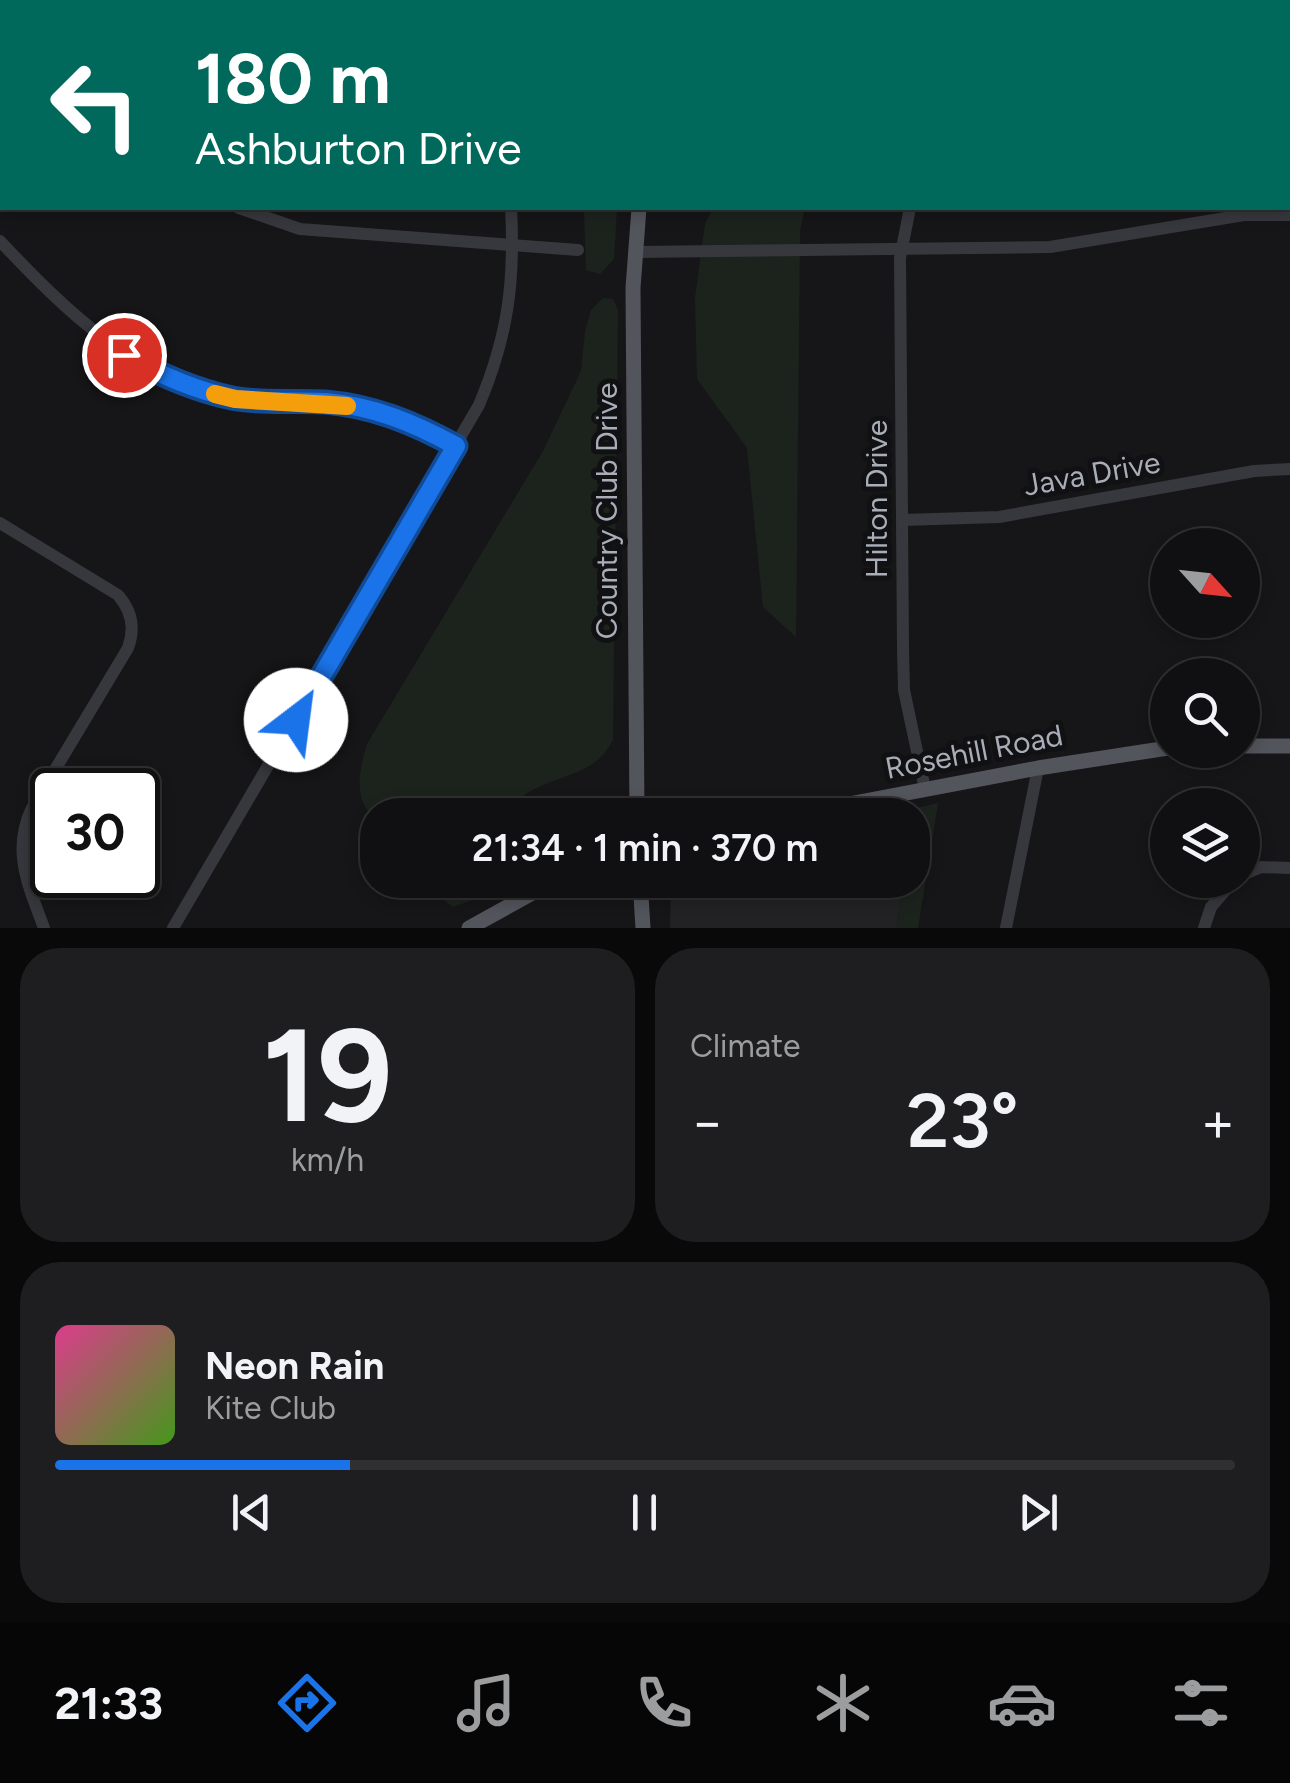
<!DOCTYPE html>
<meta charset="utf-8">
<style>
body{margin:0;font-family:Figtree,sans-serif;background:#1e1e20;color:#f1f3f6;height:100vh;display:flex;flex-direction:column;font-size:38px;white-space:nowrap}
*{box-sizing:border-box;margin:0}
p{font-size:32px;color:#9c9d9f}
.icon{flex:none;width:55px;height:55px;fill:none;stroke:currentColor;stroke-width:2;stroke-linecap:round;stroke-linejoin:round}
.map{position:relative;height:928px;overflow:hidden}
.drawer{display:flex;flex-direction:column;gap:20px;padding:20px;background:#09090a;flex:1}
.drawer>*{flex:none}
.guide{position:absolute;left:0px;top:0px;width:1290px;height:210px;box-shadow:0 5px 15px #0003,0 0 0 2px #303032;background:#00695c;color:#fff;overflow:hidden}
.needle{width:65px;rotate:117deg}
.buttons{position:absolute;left:1150px;top:528px;display:grid;gap:20px}
.buttons a{display:grid;place-items:center;width:110px;height:110px;border-radius:50%;background:#101012;box-shadow:0 5px 15px #0003,0 0 0 2px #303032;font-size:50px}
.speed{position:absolute;left:30px;top:768px;display:flex;gap:20px;font-size:50px;font-weight:700;text-align:center}
.speed>*{display:grid;place-content:center;width:130px;height:130px;border-radius:50%;background:#101012;box-shadow:0 5px 15px #0003,0 0 0 2px #303032;line-height:1}
.speed .limit{border:5px solid #111;border-radius:15px;background:#fff;color:#111}
.pin{position:absolute;display:grid;place-items:center;width:85px;height:85px;color:#fff;margin:-42px;border:5px solid #fff;border-radius:50%;box-shadow:0 2px 10px #0007}
.me{position:absolute;width:110px;margin:-55px;rotate:30deg;stroke-linejoin:round;filter:drop-shadow(0 0 8px #0008)}
.turn{display:flex;align-items:center;gap:35px;height:210px;padding:0 30px;font-size:45px}
.turn .icon{width:130px;height:130px;stroke-width:2.5}
.turn b{display:block;font-size:70px;line-height:85px}
.big{font-size:75px;font-weight:600;line-height:1.1}
.drawer .card{flex:1;display:flex;flex-direction:column;justify-content:center;gap:15px;min-width:0;padding:0 35px;border-radius:40px;background:#1e1e20}
.drawer .dial{align-items:center;gap:0}
.dial b{font-size:130px;line-height:1}
.song{display:flex;align-items:center;gap:30px}
.cover{width:120px;height:120px;border-radius:15px;background:linear-gradient(135deg,hsl(330 70% 55%),hsl(100 70% 35%))}
.played{height:10px;border-radius:5px;background:linear-gradient(90deg,#1a73e8 25%,#303032 25%)}
.keys{display:flex;justify-content:space-around;direction:ltr}
.heat{display:flex;justify-content:space-between;align-items:center;font-size:55px;direction:ltr}
.drawer .tiles{flex:1;display:grid;gap:20px;grid-template-columns:1fr 1fr}
.card:last-child{grid-column:span 2}
.trip{position:absolute;left:360px;top:798px;width:570px;height:100px;border-radius:40px;background:#101012;box-shadow:0 5px 15px #0003,0 0 0 2px #303032;font-weight:600;line-height:100px;text-align:center}
.dock{display:flex;height:160px;justify-content:space-around;align-items:center;background:#060607;color:#9c9d9f}
.dock .icon{width:70px;height:70px}
.dock .current{color:#1a73e8}
.dock b{font-size:45px;color:#f1f3f6}
.map>svg:first-child{display:block}
.built{fill:#222225}
.green{fill:#1c231d}
.lines{fill:none;stroke-linecap:round;stroke-linejoin:round}
.minor{stroke:#37383d;stroke-width:12}
.major{stroke:#53555c;stroke-width:15}
.route-casing{stroke:#114b97;stroke-width:25}
.route{stroke:#1a73e8;stroke-width:18}
.slow{stroke:#f59e0b;stroke-width:18}
.labels{text-anchor:middle;stroke-width:10;stroke-linejoin:round;paint-order:stroke}
.street-label{font-size:30px;fill:#a8adb8;stroke:#111113}
</style>
<div class="map">
<svg width="1290" height="928" viewBox="0 0 1290 928">
<rect width="100%" height="100%" fill="#161618"/>
<polygon class="built" points="671,880 905,880 896,928 670,928"/>
<g class="green">
<polygon points="584,208 617,208 614,259 600,274 586,270"/>
<polygon points="713,208 805,208 800,231 796,637 763,607 747,448 697,379 695,298 705,224"/>
<path d="M603,298L613,299L618,310L613,739C597,777 556,773 523,796L521,805L525,815H378L377,821C352,799 359,772 367,744L543,451L581,371L585,332L591,310Z"/>
<polygon points="938,803 918,928 896,928 905,880 912,880 912,815 900,815 900,812"/>
<polygon points="423,880 528,880 453,907 427,887"/>
</g>
<g class="lines">
<g class="minor">
<polyline points="236,0 238,2"/>
<polyline points="502,0 502,2"/>
<polyline points="1155,0 1156,2"/>
<polyline points="98,2 101,0"/>
<polyline points="956,2 956,0"/>
<polyline points="0,96 2,94"/>
<polyline points="239,208 300,229 578,250"/>
<polyline points="910,208 900,258 903,649 904,690 925,789"/>
<path d="M0,241C65,310 136,380 232,398C258,403 284,400 309,401C363,404 409,421 455,446"/>
<polyline points="635,252 1050,247 1244,215 1290,215"/>
<polyline points="902,520 999,517 1254,471 1290,469"/>
<path d="M0,523L118,595C132,611 135,629 128,648L32,808C11,851 29,887 44,928"/>
<polyline points="1242,875 1261,867 1290,868"/>
<path d="M173,928L479,405C508,336 515,282 511,208"/>
<polyline points="1006,928 1038,768"/>
<polyline points="1204,928 1211,907 1234,880"/>
</g>
<g class="major">
<polyline points="660,2 660,0"/>
<polyline points="1242,746 1290,746"/>
<polyline points="637,815 633,288 639,208"/>
<polyline points="791,815 1038,768 1168,748"/>
<polyline points="640,880 643,928"/>
<polyline points="469,928 556,880"/>
</g>
</g>
<g class="lines">
<defs>
<path id="route" d="M124,355C158,374 194,390 232,398C262,404 294,400 325,402C373,406 414,423 456,446L296,720"/>
</defs>
<use href="#route" class="route-casing"/>
<use href="#route" class="route"/>
<polyline class="slow" points="215,394 235,399 347,406"/>
</g>
<g class="labels">
<g class="street-label">
<text transform="translate(1092 474) rotate(-10)" y="10">Java Drive</text>
<text transform="translate(877 499) rotate(-90)" y="10">Hilton Drive</text>
<text transform="translate(607 511) rotate(-90)" y="10">Country Club Drive</text>
<text transform="translate(974 752) rotate(-11)" y="10">Rosehill Road</text>
</g>
</g>
</svg>
<div class="buttons">
<a><svg class="needle" viewBox="-14 -14 28 28"><path d="M0-13l5 13h-10z" fill="#e53935"/><path d="M0 13l5-13h-10z" fill="#9c9d9f"/></svg></a>
<a><svg class="icon" aria-label="search" viewBox="0 0 24 24"><circle cx="10" cy="10" r="6"/><path d="M15 15l6 6"/></svg></a>
<a><svg class="icon" aria-label="layers" viewBox="0 0 24 24"><path d="M12 4l9 5-9 5-9-5zM3 14l9 5 9-5"/></svg></a>
</div>
<div class="speed"><div class="limit">30</div></div>
<div class="pin" style="left:124px;top:355px;background:#d93025"><svg class="icon" aria-label="arrive" viewBox="0 0 24 24"><path d="M6 21V4h12l-3 4 3 4H6"/></svg></div>
<svg class="me" style="left:296px;top:720px" viewBox="-20 -20 40 40"><circle r="19" fill="#fff"/><path d="M0-13L10 11 0 6-10 11z" fill="#1a73e8"/></svg>
<div class="trip">21:34 · 1 min · 370 m</div>
<div class="guide">
<div class="turn"><svg class="icon" aria-label="left" viewBox="0 0 24 24"><path d="M17 20v-9H6M10 6l-5 5 5 5"/></svg><div><b>180 m</b>Ashburton Drive</div></div>
</div>
</div>
<section class="drawer">
<div class="tiles">
<div class="card dial"><b>19</b><p>km/h</p></div>
<div class="card"><p>Climate</p>
<div class="heat"><a>−</a><b class="big">23°</b><a>+</a></div>
</div>
<div class="card">
<div class="song"><i class="cover"></i><div><b>Neon Rain</b><p>Kite Club</p></div></div>
<div class="played"></div>
<div class="keys"><svg class="icon" aria-label="previous" viewBox="0 0 24 24"><path d="M18 5L8 12l10 7zM5 5v14"/></svg><svg class="icon" aria-label="pause" viewBox="0 0 24 24"><path d="M8 5v14M16 5v14"/></svg><svg class="icon" aria-label="next" viewBox="0 0 24 24"><path d="M6 5l10 7-10 7zM19 5v14"/></svg></div>
</div>
</div>
</section>
<nav class="dock">
<b>21:33</b>
<svg class="icon current" aria-label="directions" viewBox="0 0 24 24"><path d="M12 3l9 9-9 9-9-9zM9 14v-3h6M13 9l2 2-2 2"/></svg>
<svg class="icon" aria-label="music" viewBox="0 0 24 24"><path d="M9 18V5l10-2v13"/><circle cx="6" cy="18" r="3"/><circle cx="16" cy="16" r="3"/></svg>
<svg class="icon" aria-label="phone" viewBox="0 0 24 24"><path d="M5 4h4l2 5-3 2q2 4 5 5l2-3 5 2v4C11 20 4 13 5 4z"/></svg>
<svg class="icon" aria-label="climate" viewBox="0 0 24 24"><path d="M12 3v18M4 7l16 10M4 17L20 7"/></svg>
<svg class="icon" aria-label="car" viewBox="0 0 24 24"><path d="M5 17H2v-5l4-1 3-4h7l3 4 3 1v5h-3M9 17h6M6 11h13"/><circle cx="7" cy="17" r="2"/><circle cx="17" cy="17" r="2"/></svg>
<svg class="icon" aria-label="filters" viewBox="0 0 24 24"><path d="M4 7h16M4 17h16"/><circle cx="9" cy="7" r="2"/><circle cx="15" cy="17" r="2"/></svg>
</nav>
